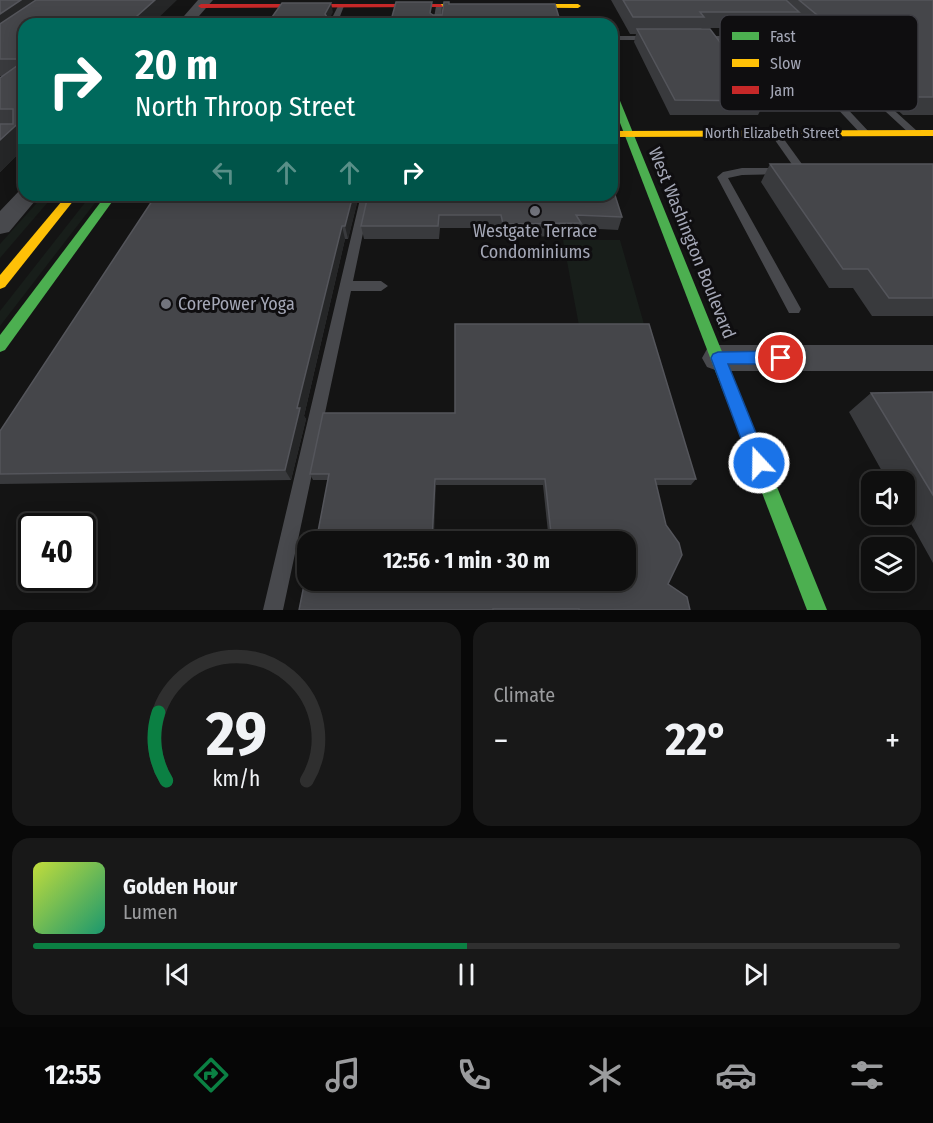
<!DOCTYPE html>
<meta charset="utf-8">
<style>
body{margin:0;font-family:"Fira Sans Condensed",sans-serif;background:#181818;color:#f1f3f6;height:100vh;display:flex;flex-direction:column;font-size:22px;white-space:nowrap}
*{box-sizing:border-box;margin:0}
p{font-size:20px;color:#9b9c9e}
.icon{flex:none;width:33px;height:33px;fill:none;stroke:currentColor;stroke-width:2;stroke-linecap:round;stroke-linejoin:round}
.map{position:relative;height:610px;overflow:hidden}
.drawer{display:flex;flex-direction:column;gap:12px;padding:12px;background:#080808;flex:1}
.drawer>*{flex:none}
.hud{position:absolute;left:18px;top:18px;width:600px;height:183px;border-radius:18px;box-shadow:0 3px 15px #0003,0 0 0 2px #2f2f2f;background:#00695c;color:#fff;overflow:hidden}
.buttons{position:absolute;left:861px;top:471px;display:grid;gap:12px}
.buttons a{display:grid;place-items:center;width:54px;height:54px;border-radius:12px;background:#0f0f0f;box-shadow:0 3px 15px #0003,0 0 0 2px #2f2f2f;font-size:30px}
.speed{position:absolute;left:18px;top:513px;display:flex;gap:12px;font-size:30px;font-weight:700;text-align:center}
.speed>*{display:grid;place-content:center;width:78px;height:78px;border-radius:50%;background:#0f0f0f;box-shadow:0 3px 15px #0003,0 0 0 2px #2f2f2f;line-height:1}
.speed .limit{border:3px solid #111;border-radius:9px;background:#fff;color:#111}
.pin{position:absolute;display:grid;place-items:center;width:51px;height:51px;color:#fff;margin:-26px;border:3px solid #fff;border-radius:50%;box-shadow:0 2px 6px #0007}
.me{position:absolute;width:66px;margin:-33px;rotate:339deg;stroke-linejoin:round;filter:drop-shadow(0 0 4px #0008)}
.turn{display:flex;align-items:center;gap:21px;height:126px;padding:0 18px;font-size:27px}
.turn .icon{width:78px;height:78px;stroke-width:2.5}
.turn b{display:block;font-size:42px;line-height:51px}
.lanes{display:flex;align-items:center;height:57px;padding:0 18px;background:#0003;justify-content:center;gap:30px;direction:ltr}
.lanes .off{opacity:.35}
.big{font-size:45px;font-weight:700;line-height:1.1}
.drawer .tile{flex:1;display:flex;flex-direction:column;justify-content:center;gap:9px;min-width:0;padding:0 21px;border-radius:18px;background:#181818}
.drawer .dial{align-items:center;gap:0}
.dial svg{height:156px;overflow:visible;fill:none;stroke:#2f2f2f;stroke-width:7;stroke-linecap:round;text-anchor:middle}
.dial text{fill:#f1f3f6;stroke:none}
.song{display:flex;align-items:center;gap:18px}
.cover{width:72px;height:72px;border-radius:9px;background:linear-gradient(135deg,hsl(70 70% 55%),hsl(160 70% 35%))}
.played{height:6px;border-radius:3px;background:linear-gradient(90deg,#0b8043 50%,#2f2f2f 50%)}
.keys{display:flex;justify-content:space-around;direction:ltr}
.heat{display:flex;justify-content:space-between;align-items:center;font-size:33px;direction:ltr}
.drawer .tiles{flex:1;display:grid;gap:12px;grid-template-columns:1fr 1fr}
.tile:last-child{grid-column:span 2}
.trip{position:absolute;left:297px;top:531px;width:339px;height:60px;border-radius:18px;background:#0f0f0f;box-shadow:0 3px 15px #0003,0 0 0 2px #2f2f2f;font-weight:700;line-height:60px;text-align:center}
.tab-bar{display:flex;height:96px;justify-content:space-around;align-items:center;background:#060606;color:#9b9c9e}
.tab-bar .icon{width:42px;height:42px}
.tab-bar .on{color:#0b8043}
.tab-bar b{font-size:27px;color:#f1f3f6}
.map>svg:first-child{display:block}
.green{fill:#181e1a}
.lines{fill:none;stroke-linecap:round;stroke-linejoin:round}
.lane{fill:#48494d;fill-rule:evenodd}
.street{fill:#48494d;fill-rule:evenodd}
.fast{fill:#4caf50;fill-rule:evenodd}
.slow{fill:#ffc107;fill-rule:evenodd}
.jam{fill:#c62828;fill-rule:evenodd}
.wall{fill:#393a3d}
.shaded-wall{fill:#252627}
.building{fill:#45464a;stroke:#54555b;stroke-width:1.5}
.route{fill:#1a73e8;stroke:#114b97;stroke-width:1.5}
.poi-dot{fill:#72747d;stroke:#0f0e10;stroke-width:2}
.labels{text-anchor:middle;stroke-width:6;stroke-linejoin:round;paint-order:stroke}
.far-street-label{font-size:15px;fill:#a4a7b6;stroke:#0f0e10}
.poi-label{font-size:18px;fill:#a4a7b6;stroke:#0f0e10}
.street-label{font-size:18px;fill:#a4a7b6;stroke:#0f0e10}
.key{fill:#0f0e10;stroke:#3c3c42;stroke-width:1.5}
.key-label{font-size:16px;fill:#a4a7b6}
</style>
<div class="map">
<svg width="933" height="610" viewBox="0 0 933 610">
<rect width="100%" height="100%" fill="#141414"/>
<g class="green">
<polygon points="44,195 54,195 0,258 0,244"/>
<polygon points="91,195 101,195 0,326 0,311"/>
<polygon points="563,240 620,240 646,331 580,331"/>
</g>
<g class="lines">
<g class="lane">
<polygon points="765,0 772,0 917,131 917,135 911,135 808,40 698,40 694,38 698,36 803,36"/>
<polygon points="341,4 344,6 337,24 329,24 338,6"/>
<polygon points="439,4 442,6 441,24 433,24 436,6"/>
<polygon points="612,36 652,36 656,38 652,40 612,40"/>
<path d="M734,54H796L870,133L862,135L832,103H767L730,56ZM740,58H791L827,97L772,98Z"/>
<polygon points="772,131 778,131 807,171 806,173 798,173 770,133"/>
<polygon points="742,168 784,168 789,171 784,174 742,175 728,178 801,309 799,313 789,313 717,177 723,172"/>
<polygon points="361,195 371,195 353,281 381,281 388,286 381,291 351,291 283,610 263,610"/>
</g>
<g class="street">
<polygon points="198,0 213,0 192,24 177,24"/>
<polygon points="24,189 24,195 40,195 9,232 0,234 0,211 20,190"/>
<polygon points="718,345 933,345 933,371 718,371 707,367 702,358 707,349"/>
</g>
<g class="fast">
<polygon points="612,88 616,91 827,610 807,610 612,102"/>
<polygon points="106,195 117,195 5,350 0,352 0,335"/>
</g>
<g class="slow">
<polygon points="441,4 578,4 581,6 578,8 439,7"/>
<polygon points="933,130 933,136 612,137 612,131"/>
<polygon points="67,195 78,195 5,287 0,289 0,275"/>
</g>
<polygon class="jam" points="441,4 443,7 201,8 198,6 201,4"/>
</g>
<g class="wall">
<polygon points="0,0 24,24 24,148 0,172 0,78 3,76 0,76"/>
<polygon points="611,0 933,0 933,115 903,115 796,19 792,28 701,28 765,101 758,115 670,115 634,42 636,34 630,34"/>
<polygon points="770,164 933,164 933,316 872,316 853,288 829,288 761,182"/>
<polygon points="156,195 359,195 348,239 345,239 304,416 306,419 291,480 0,484 0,431"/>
<polygon points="368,195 622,217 618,230 580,228 578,236 502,237 500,228 440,228 439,239 364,239 361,226"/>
<polygon points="933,392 933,563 904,511 904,482 888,482 849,412 871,393"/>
<polygon points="310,474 696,479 691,485 656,485 668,584 690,610 299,610 626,580 626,542 549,542 543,485 436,485 328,480 313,480"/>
</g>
<g class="shaded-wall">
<polygon points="21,0 37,0 0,36 0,14"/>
<polygon points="155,0 177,0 152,24 128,24"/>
<polygon points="331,3 333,12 328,22 328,24 323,24 325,14"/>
<polygon points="24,118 24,148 0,172 0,140"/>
<polygon points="353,195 359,195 348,239 345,226"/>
<polygon points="342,226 345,239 304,416 306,419 291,480 285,470 297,408"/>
<polygon points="435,479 436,485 434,542 432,542"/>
</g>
<g class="building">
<polygon points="0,0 21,0 0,14"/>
<polygon points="36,0 155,0 128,24 24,24 24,59 0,59 0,24"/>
<polygon points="623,0 786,0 799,12 700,12 704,17 633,17"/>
<polygon points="799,0 933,0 933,97 916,97"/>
<polygon points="396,2 432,2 430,13 433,15 442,15 444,2 449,2 449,4 555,4 561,24 390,24"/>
<polygon points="282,3 331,3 325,14 327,17 323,24 267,24"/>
<polygon points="637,29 710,29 765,101 675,100"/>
<polygon points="24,61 24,118 0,140 0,124 13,124 13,109 0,109 0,78"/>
<polygon points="770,164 933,164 933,298 889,298 868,269 843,269"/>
<polygon points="612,186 622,217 576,215 581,223 503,224 501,215 439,215 438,226 361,226 368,195 612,195"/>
<polygon points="156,195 353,195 345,226 342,226 297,408 300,408 285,470 0,474 0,431"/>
<polygon points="455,324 649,324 696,479 655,479 666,525 679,543 682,555 668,584 687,597 690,610 579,610 579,609 493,609 493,610 299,610 307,570 308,570 308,580 626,580 626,542 552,542 545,479 435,479 432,542 316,542 329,474 310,474 323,413 455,413"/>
<polygon points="933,392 933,495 871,393"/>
</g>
<polygon class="route" points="781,351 786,353 788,358 786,362 781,364 728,364 768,463 765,469 759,471 753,469 750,463 711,358 713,354 718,352"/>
<g class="poi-dot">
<circle cx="535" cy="211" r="6"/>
<circle cx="166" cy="304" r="6"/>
</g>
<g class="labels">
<g class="far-street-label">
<text x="772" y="138">North Elizabeth Street</text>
</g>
<g class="poi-label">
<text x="535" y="237">Westgate Terrace<tspan x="535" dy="21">Condominiums</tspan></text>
<text x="178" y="310" text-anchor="start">CorePower Yoga</text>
</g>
<g class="street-label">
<text transform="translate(692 243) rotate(68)" y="6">West Washington Boulevard</text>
</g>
</g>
<rect x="720" y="15" width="198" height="96" rx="9" class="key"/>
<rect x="732" y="32" width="27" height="8" fill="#4caf50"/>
<rect x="732" y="59" width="27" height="8" fill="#ffc107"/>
<rect x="732" y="86" width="27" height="8" fill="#c62828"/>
<g class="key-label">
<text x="770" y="42">Fast</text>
<text x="770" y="69">Slow</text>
<text x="770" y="96">Jam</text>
</g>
</svg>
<div class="buttons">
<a><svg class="icon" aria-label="sound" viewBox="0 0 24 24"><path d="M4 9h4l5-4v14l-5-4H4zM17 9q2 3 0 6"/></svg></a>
<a><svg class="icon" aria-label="layers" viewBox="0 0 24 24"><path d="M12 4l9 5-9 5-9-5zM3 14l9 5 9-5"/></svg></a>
</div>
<div class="speed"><div class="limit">40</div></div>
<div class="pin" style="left:781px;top:358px;background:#d93025"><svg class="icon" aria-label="arrive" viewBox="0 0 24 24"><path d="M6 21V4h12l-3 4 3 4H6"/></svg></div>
<svg class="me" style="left:759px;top:463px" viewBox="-20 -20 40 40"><circle r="17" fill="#1a73e8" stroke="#fff" stroke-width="3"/><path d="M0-11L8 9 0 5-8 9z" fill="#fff"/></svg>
<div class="trip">12:56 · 1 min · 30 m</div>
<div class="hud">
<div class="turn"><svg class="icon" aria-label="right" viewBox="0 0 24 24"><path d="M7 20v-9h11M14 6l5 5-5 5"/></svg><div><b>20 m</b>North Throop Street</div></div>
<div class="lanes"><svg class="icon off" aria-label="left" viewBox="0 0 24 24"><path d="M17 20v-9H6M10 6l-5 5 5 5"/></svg><svg class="icon off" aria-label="ahead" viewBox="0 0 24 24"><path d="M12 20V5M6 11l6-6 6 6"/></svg><svg class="icon off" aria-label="ahead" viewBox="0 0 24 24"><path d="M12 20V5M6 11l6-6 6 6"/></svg><svg class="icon" aria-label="right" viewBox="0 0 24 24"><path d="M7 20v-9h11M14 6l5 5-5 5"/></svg></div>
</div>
</div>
<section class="drawer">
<div class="tiles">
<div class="tile dial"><svg viewBox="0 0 100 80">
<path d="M14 69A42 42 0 1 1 86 69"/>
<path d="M14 69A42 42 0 0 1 10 34" stroke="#0b8043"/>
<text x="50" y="56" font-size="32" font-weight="700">29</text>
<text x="50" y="72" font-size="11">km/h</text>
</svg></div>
<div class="tile"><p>Climate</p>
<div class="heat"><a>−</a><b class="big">22°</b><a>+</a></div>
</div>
<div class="tile">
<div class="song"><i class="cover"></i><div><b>Golden Hour</b><p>Lumen</p></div></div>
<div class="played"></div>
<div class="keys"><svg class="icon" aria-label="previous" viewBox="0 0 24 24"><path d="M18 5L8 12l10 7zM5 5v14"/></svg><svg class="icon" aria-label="pause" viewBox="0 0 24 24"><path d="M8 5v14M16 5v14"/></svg><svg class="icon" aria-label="next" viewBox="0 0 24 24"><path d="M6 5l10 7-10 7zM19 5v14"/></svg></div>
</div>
</div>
</section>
<nav class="tab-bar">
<b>12:55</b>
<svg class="icon on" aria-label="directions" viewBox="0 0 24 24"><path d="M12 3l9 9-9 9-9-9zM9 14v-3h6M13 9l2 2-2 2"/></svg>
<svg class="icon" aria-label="music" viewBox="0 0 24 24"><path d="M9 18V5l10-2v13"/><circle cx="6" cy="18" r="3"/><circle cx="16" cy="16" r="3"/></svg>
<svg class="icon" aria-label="phone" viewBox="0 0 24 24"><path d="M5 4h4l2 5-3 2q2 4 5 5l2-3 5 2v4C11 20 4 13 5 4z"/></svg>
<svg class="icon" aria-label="climate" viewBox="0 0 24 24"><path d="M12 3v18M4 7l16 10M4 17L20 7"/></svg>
<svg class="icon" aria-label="car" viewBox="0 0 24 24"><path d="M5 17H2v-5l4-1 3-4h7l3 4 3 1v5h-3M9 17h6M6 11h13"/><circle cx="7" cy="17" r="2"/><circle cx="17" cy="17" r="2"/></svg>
<svg class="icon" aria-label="filters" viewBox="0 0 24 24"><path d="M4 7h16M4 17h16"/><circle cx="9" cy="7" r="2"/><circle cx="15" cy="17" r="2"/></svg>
</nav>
